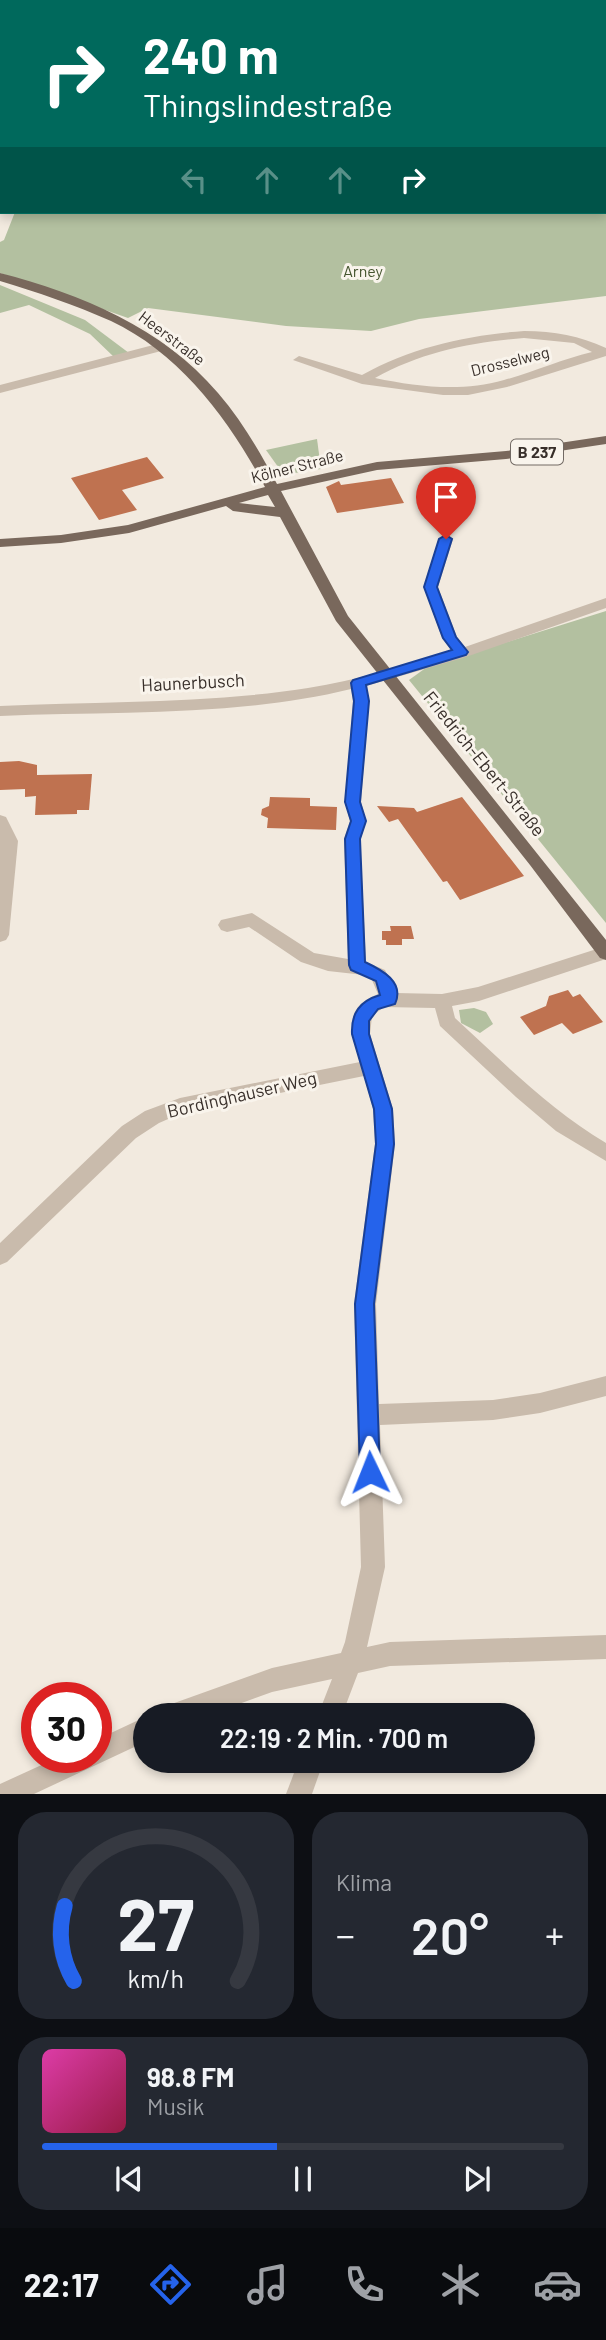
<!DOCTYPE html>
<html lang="de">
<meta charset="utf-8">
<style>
body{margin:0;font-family:Barlow,sans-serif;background:#242831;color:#f1f3f6;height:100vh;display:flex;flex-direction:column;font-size:26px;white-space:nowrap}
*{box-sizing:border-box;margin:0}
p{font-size:23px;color:#9ea1a6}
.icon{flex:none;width:38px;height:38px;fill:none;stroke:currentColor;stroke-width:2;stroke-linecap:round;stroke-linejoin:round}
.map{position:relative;height:1794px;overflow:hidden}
.drawer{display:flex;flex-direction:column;gap:18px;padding:18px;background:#0d0f14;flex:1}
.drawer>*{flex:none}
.top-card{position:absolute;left:0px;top:0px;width:607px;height:214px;box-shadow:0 4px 10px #0003;background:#00695c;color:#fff;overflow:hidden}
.speed{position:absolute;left:21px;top:1682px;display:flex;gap:14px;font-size:35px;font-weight:700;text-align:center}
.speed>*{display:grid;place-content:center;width:91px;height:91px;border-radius:50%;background:#171b24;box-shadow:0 4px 10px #0003;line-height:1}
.speed .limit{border:10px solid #d22;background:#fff;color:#111}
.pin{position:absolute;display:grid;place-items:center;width:60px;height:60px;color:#fff;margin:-72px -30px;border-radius:50% 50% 50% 0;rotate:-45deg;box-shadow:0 0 7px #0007}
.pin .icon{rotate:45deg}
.me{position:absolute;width:77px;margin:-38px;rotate:358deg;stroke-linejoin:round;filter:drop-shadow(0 0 5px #0008)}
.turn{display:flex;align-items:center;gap:24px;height:147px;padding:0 28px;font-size:32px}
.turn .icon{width:91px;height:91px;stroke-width:2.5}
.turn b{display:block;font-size:49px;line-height:60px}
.lanes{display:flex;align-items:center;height:66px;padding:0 28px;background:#0003;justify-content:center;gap:35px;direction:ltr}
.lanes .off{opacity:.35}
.big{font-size:52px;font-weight:600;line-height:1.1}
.drawer .card{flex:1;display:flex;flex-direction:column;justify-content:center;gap:10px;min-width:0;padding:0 24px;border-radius:28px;background:#242831}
.drawer .dial{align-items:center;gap:0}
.dial svg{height:182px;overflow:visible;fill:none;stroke:#363941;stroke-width:7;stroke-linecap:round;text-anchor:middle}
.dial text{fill:#f1f3f6;stroke:none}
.song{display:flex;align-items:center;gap:21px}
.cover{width:84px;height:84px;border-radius:10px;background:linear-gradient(135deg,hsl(320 70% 55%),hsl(340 70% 35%))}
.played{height:7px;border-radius:4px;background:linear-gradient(90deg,#2563eb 45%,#363941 45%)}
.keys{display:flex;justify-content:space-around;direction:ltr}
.heat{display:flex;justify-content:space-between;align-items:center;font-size:38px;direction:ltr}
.drawer .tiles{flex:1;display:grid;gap:18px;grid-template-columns:1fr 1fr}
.card:last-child{grid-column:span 2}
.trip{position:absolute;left:133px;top:1703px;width:402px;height:70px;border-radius:35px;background:#171b24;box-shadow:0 4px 10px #0003;font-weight:600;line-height:70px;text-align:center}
.menu{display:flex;height:112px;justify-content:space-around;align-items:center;background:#090b0e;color:#9ea1a6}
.menu .icon{width:49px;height:49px}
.menu .selected{color:#2563eb}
.menu b{font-size:32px;color:#f1f3f6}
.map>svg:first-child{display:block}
.green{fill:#b3c0a0}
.building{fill:#bf7250}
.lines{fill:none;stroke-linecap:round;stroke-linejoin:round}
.minor{fill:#c9bbac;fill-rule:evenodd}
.major{fill:#79685c;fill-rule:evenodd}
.route{fill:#2563eb;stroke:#184099;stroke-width:2}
.labels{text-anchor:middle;stroke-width:6;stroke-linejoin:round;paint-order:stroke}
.far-park-label{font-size:16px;fill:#45552f;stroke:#f9f4ec}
.far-street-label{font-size:16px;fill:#382f2a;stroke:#f9f4ec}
.shield{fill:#f9f4ec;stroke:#726a64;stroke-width:2}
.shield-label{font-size:16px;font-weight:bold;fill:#382f2a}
.street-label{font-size:18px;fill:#382f2a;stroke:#f9f4ec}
</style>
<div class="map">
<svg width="606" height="1794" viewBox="0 0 606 1794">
<rect width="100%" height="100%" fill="#f2eadf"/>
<g class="green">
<polygon points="0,0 606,0 606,296 419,319 371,331 286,326 148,308 128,318 0,273 0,242 4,240 15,212 606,212 606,2 2,2 2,159"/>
<polygon points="0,285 85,320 129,353 114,357 90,334 29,305 0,313"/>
<polygon points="317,439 321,469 295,473 281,471 266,450"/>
<polygon points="606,611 606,923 409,680 427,667"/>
<polygon points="474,1008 486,1012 493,1024 480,1033 461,1023 459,1010"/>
</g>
<g class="building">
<polygon points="147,457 164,478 122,490 137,510 99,520 71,478"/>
<polygon points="391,478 404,503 337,513 326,487 339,481 341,485"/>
<polygon points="19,761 37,765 37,775 92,774 89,810 77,810 77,814 35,815 36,796 25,797 25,789 0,790 0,762"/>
<polygon points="270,797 310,798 310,806 337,807 336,830 267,828 268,818 261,815 262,809 269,806"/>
<polygon points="462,797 524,876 460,900 447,881 443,882 398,819 389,822 377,806 414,808 417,812"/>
<polygon points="390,926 411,926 414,939 402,939 402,945 386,945 386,940 382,940 382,931 391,931"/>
<polygon points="568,990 573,997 580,994 603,1022 573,1034 562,1023 534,1035 520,1017 546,1006 549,996"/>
</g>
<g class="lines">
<g class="minor">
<path d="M524,331C555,331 579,336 606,348V356L507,387L468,395H443L362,384L293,360L299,356L362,375C412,347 468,335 524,331ZM524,338L574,343L592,352C562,359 534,372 504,380C462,392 418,387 375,378C421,352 473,342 524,338Z"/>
<polygon points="161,343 165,344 165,350 0,393 0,385"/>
<path d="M446,535L453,539L438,587L457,637L465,647L606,598V608L463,658L366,686L369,701L361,802L366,821L360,839L366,962L385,970L396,993L442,994L478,987L606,946V959L479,1001L452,1006L455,1018C503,1062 549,1109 606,1143V1161L556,1131L516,1097L440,1026L435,1008L384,1007L372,1016L370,1034L393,1109L395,1144L376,1304L379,1404L493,1400L540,1393L606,1376V1396L540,1413L493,1420L380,1425L385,1567L367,1647L390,1642L606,1635V1659L390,1666L358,1673L342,1715H318L332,1679L272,1692L209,1715H163L166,1706L272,1668L341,1653L345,1642L361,1567L354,1304L375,1144L373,1109L364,1076L182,1113L159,1123L136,1138L7,1262L0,1265V1243L122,1126L145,1111L180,1098L360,1062C351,1032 342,1008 378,994L372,980L364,975L328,971L301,962L249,927L227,932L221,930L218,925L221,920L252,913L314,953L348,959L344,839L350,821L345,802L353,701L351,689C237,717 116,711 0,716V706C102,701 206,704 308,688C357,680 405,666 452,651L442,638L424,587L439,539Z"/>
<polygon points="0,815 6,817 18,841 9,935 6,940 0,942"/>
<polygon points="145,1717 145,1742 34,1794 0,1794 0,1784 59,1757 96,1757 96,1740"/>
<polygon points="299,1760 324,1760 312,1794 286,1794"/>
</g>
<path class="major" d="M0,273C81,294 163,328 218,393C242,421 260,452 277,484L377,462L506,451L606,436V444L506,459L377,470L281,491L348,616L606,940V960L600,958L530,865L336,621L280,517L233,511L226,506L129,533L61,543L0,547V539L61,535L128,525L265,487C230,421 181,354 111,321C75,305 37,292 0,281ZM268,495L275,507L239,503Z"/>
</g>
<path class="route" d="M446,535L452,539L437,587L456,637L468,652L466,655L366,685L369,701L360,802L366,821L360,839L365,962C382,970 405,982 395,1004L378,1009L369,1021V1034L392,1109L394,1144L374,1304L380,1472L377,1479L370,1482L363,1479L360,1472L355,1304L376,1144L374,1109L352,1034C351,1013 360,1001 380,995L376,981L351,970L349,965L345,839L351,821L345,802L354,701L351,683L353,680L452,650L443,638L424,587L439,539Z"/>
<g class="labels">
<g class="far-park-label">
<text x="363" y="277">Arney</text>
</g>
<g class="far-street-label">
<text transform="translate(172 338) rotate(37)" y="6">Heerstraße</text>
<text transform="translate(510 361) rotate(-14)" y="6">Drosselweg</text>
<text transform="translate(297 466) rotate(-14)" y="6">Kölner Straße</text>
</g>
<rect class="shield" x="511" y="439.5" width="52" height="25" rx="5"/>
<g class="shield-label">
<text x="537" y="458">B 237</text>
</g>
<g class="street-label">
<text transform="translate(193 683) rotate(-3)" y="6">Haunerbusch</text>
<text transform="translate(484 764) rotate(51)" y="6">Friedrich-Ebert-Straße</text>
<text transform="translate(242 1095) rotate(-13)" y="6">Bordinghauser Weg</text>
</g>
</g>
</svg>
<div class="speed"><div class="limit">30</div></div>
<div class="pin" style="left:446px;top:539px;background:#d93025"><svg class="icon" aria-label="arrive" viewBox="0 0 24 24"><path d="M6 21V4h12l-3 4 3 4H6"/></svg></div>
<svg class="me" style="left:370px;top:1472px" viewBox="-20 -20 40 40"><path d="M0-17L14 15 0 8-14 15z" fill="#2563eb" stroke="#fff" stroke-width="4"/></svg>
<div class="trip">22:19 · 2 Min. · 700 m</div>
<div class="top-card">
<div class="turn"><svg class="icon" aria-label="right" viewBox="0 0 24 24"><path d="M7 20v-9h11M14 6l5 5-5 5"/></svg><div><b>240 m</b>Thingslindestraße</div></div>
<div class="lanes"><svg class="icon off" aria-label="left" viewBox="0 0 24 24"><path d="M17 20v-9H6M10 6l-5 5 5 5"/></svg><svg class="icon off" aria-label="ahead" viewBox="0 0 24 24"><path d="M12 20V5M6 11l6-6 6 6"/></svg><svg class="icon off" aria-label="ahead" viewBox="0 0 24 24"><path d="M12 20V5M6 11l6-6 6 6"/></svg><svg class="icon" aria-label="right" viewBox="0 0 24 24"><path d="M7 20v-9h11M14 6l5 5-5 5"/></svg></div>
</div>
</div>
<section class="drawer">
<div class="tiles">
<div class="card dial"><svg viewBox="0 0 100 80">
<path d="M14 69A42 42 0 1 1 86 69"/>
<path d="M14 69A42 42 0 0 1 10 36" stroke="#2563eb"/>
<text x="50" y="56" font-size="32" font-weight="700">27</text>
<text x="50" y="72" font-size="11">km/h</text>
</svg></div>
<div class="card"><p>Klima</p>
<div class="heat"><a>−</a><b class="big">20°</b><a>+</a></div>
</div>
<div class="card">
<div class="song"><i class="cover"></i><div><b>98.8 FM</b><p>Musik</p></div></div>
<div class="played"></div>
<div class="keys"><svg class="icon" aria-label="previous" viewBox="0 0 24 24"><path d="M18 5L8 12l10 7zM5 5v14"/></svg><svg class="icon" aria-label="pause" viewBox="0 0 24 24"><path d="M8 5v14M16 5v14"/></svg><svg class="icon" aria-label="next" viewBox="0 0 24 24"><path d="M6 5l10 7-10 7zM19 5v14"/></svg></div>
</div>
</div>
</section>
<nav class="menu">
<b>22:17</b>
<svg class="icon selected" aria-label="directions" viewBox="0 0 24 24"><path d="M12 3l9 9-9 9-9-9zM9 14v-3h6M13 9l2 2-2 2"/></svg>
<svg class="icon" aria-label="music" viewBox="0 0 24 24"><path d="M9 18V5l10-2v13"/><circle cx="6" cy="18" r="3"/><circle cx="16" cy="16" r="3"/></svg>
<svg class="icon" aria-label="phone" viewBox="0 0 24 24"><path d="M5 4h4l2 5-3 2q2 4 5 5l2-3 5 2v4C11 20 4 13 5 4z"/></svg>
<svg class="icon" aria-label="climate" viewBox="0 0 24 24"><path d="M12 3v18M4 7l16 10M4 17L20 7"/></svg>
<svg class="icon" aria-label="car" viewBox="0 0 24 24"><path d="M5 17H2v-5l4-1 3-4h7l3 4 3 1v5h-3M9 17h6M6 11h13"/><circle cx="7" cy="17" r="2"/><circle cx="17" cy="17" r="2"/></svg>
</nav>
